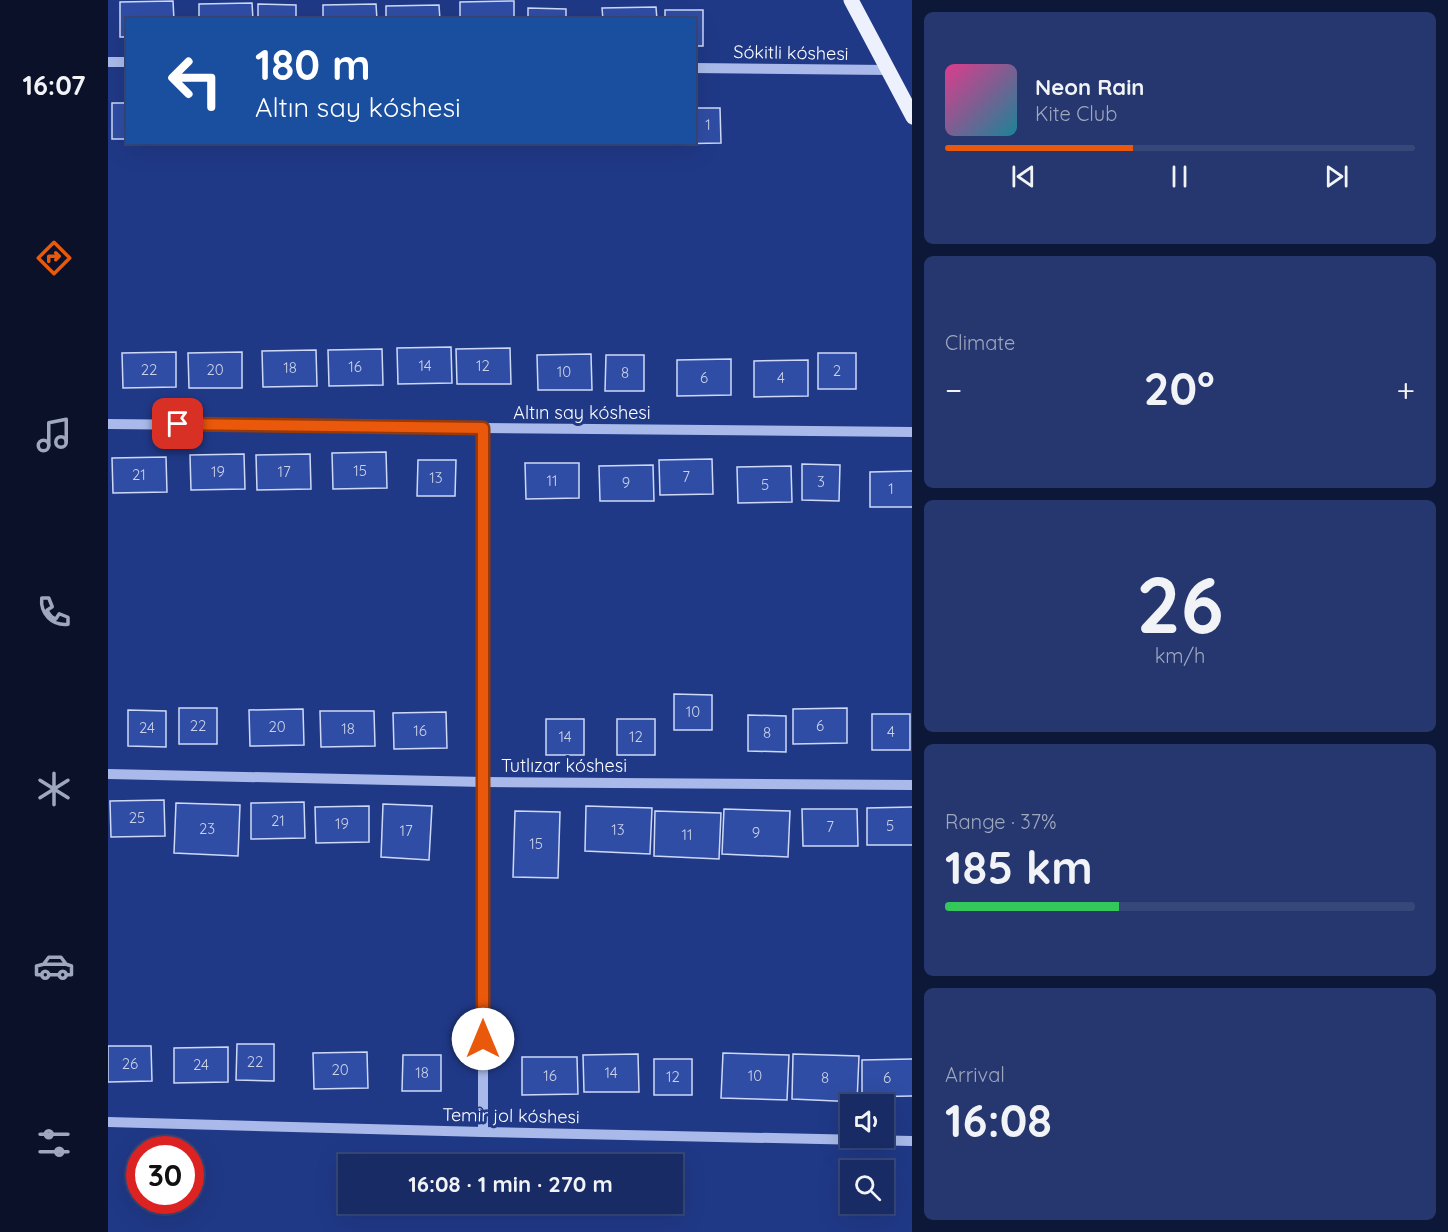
<!DOCTYPE html>
<meta charset="utf-8">
<style>
body{margin:0;font-family:Quicksand,sans-serif;background:#25376e;color:#f1f3f6;height:100vh;display:flex;flex-direction:column;font-size:22px;white-space:nowrap}
*{box-sizing:border-box;margin:0}
p{font-size:20px;color:#9fa7bf}
.icon{flex:none;width:33px;height:33px;fill:none;stroke:currentColor;stroke-width:2;stroke-linecap:round;stroke-linejoin:round}
.map{position:relative;flex:1;overflow:hidden}
.drawer{display:flex;flex-direction:column;gap:12px;padding:12px;background:#0d1838;width:536px}
.drawer>*{flex:none}
.hud{position:absolute;left:18px;top:18px;width:570px;height:126px;border-radius:0px;box-shadow:0 6px 24px #0002,0 0 0 2px #364779;background:#1a4fa0;color:#fff;overflow:hidden}
.buttons{position:absolute;left:732px;top:1094px;display:grid;gap:12px}
.buttons a{display:grid;place-items:center;width:54px;height:54px;border-radius:0px;background:#182b65;box-shadow:0 6px 24px #0002,0 0 0 2px #364779;font-size:30px}
.speed{position:absolute;left:18px;top:1136px;display:flex;gap:12px;font-size:30px;font-weight:700;text-align:center}
.speed>*{display:grid;place-content:center;width:78px;height:78px;border-radius:50%;background:#182b65;box-shadow:0 6px 24px #0002,0 0 0 2px #364779;line-height:1}
.speed .limit{border:9px solid #d22;background:#fff;color:#111}
.pin{position:absolute;display:grid;place-items:center;width:51px;height:51px;color:#fff;margin:-26px;border-radius:12px;box-shadow:0 3px 9px #0006}
.me{position:absolute;width:66px;margin:-33px;rotate:0deg;stroke-linejoin:round;filter:drop-shadow(0 0 4px #0008)}
.turn{display:flex;align-items:center;gap:21px;height:126px;padding:0 30px;font-size:27px}
.turn .icon{width:78px;height:78px;stroke-width:2.5}
.turn b{display:block;font-size:42px;line-height:51px}
.big{font-size:45px;font-weight:800;line-height:1.1}
.drawer .card{flex:1;display:flex;flex-direction:column;justify-content:center;gap:9px;min-width:0;padding:0 21px;border-radius:9px;background:#25376e}
.drawer .dial{align-items:center;gap:0}
.dial b{font-size:78px;line-height:1}
.song{display:flex;align-items:center;gap:18px}
.cover{width:72px;height:72px;border-radius:9px;background:linear-gradient(135deg,hsl(330 70% 55%),hsl(190 70% 35%))}
.played{height:6px;border-radius:3px;background:linear-gradient(90deg,#ea580c 40%,#364779 40%)}
.keys{display:flex;justify-content:space-around;direction:ltr}
.heat{display:flex;justify-content:space-between;align-items:center;font-size:33px;direction:ltr}
.charge{height:9px;border-radius:4px;background:linear-gradient(90deg,#34c759 37%,#364779 0)}
.trip{position:absolute;left:230px;top:1154px;width:345px;height:60px;border-radius:0px;background:#182b65;box-shadow:0 6px 24px #0002,0 0 0 2px #364779;font-weight:800;line-height:60px;text-align:center}
main{display:flex;flex:1;min-height:0}
.tab-bar{display:flex;flex-direction:column;width:108px;justify-content:space-around;align-items:center;background:#0a1128;color:#9fa7bf}
.tab-bar .icon{width:42px;height:42px}
.tab-bar .selected{color:#ea580c}
.tab-bar b{font-size:27px;color:#f1f3f6}
.map>svg:first-child{display:block}
.building{fill:#2f4da4;stroke:#ced9f8;stroke-width:1.5}
.lines{fill:none;stroke-linecap:round;stroke-linejoin:round}
.minor{stroke:#a9baea;stroke-width:10}
.major{stroke:#edf1fe;stroke-width:15}
.route-casing{stroke:#983908;stroke-width:15}
.route{stroke:#ea580c;stroke-width:10}
.labels{text-anchor:middle;stroke-width:6;stroke-linejoin:round;paint-order:stroke}
.number-label{font-size:15px;fill:#cbd2e8}
.street-label{font-size:18px;fill:#fff;stroke:#203987}
</style>
<main>
<nav class="tab-bar">
<b>16:07</b>
<svg class="icon selected" aria-label="directions" viewBox="0 0 24 24"><path d="M12 3l9 9-9 9-9-9zM9 14v-3h6M13 9l2 2-2 2"/></svg>
<svg class="icon" aria-label="music" viewBox="0 0 24 24"><path d="M9 18V5l10-2v13"/><circle cx="6" cy="18" r="3"/><circle cx="16" cy="16" r="3"/></svg>
<svg class="icon" aria-label="phone" viewBox="0 0 24 24"><path d="M5 4h4l2 5-3 2q2 4 5 5l2-3 5 2v4C11 20 4 13 5 4z"/></svg>
<svg class="icon" aria-label="climate" viewBox="0 0 24 24"><path d="M12 3v18M4 7l16 10M4 17L20 7"/></svg>
<svg class="icon" aria-label="car" viewBox="0 0 24 24"><path d="M5 17H2v-5l4-1 3-4h7l3 4 3 1v5h-3M9 17h6M6 11h13"/><circle cx="7" cy="17" r="2"/><circle cx="17" cy="17" r="2"/></svg>
<svg class="icon" aria-label="filters" viewBox="0 0 24 24"><path d="M4 7h16M4 17h16"/><circle cx="9" cy="7" r="2"/><circle cx="15" cy="17" r="2"/></svg>
</nav>
<div class="map">
<svg width="805" height="1232" viewBox="0 0 805 1232">
<rect width="100%" height="100%" fill="#203987"/>
<g class="building">
<polygon points="65,1 66,20 20,20 20,37 12,37 12,2"/>
<polygon points="406,1 406,20 352,20 352,2"/>
<polygon points="144,3 145,20 91,20 91,4"/>
<polygon points="150,4 188,5 188,20 150,20"/>
<polygon points="268,4 269,20 215,20 215,5"/>
<polygon points="331,5 332,20 278,20 278,6"/>
<polygon points="548,7 549,20 495,20 494,8"/>
<polygon points="420,8 458,9 458,20 420,20"/>
<polygon points="557,10 595,10 595,46 586,46 586,20 557,20"/>
<rect x="4" y="103" width="16" height="36"/>
<polygon points="586,108 612,108 613,143 559,144 559,142 586,142"/>
<polygon points="343,347 344,383 290,384 289,348"/>
<polygon points="402,348 403,384 349,384 348,349"/>
<polygon points="274,349 275,385 221,386 220,350"/>
<polygon points="208,350 209,386 155,387 154,351"/>
<polygon points="68,352 68,387 15,388 14,353"/>
<polygon points="134,352 134,388 81,388 80,353"/>
<rect x="710" y="353" width="38" height="36"/>
<polygon points="483,354 484,390 430,390 429,355"/>
<polygon points="498,355 536,355 536,391 497,391"/>
<polygon points="623,359 623,395 569,396 569,360"/>
<polygon points="700,360 700,396 646,397 646,361"/>
<polygon points="278,452 279,488 225,489 224,453"/>
<polygon points="136,454 137,489 83,490 82,455"/>
<polygon points="202,454 203,489 149,490 148,455"/>
<polygon points="58,457 59,492 5,493 4,458"/>
<polygon points="604,459 605,494 552,495 551,460"/>
<polygon points="310,460 348,460 347,496 309,496"/>
<polygon points="417,463 471,463 471,498 418,499"/>
<polygon points="694,464 732,465 731,501 694,500"/>
<polygon points="545,465 546,501 492,501 491,466"/>
<polygon points="683,466 684,502 630,503 629,467"/>
<polygon points="805,471 805,507 762,507 762,472"/>
<polygon points="566,694 604,695 604,730 566,730"/>
<rect x="71" y="708" width="38" height="36"/>
<polygon points="739,708 739,743 685,744 685,709"/>
<polygon points="195,709 196,745 142,746 141,710"/>
<polygon points="20,710 58,711 58,747 20,746"/>
<polygon points="212,711 266,711 267,746 213,747"/>
<polygon points="338,712 339,748 286,749 285,713"/>
<rect x="764" y="714" width="38" height="36"/>
<polygon points="640,715 678,716 678,752 640,751"/>
<rect x="438" y="719" width="38" height="36"/>
<rect x="509" y="719" width="38" height="36"/>
<polygon points="56,800 57,836 3,837 2,801"/>
<polygon points="196,802 197,838 143,839 143,803"/>
<polygon points="68,803 132,805 130,856 66,853"/>
<polygon points="275,804 324,806 321,860 273,857"/>
<polygon points="261,806 261,842 208,843 207,807"/>
<polygon points="478,806 544,808 542,854 477,851"/>
<polygon points="805,807 805,845 759,845 759,808"/>
<polygon points="616,809 682,811 680,857 614,854"/>
<polygon points="694,809 749,809 750,846 695,846"/>
<polygon points="407,811 452,812 450,878 405,877"/>
<polygon points="547,811 613,813 611,859 546,856"/>
<polygon points="129,1044 166,1044 166,1081 128,1080"/>
<polygon points="0,1046 43,1046 44,1081 0,1082"/>
<polygon points="120,1047 120,1082 66,1083 66,1048"/>
<polygon points="259,1052 260,1088 206,1089 205,1053"/>
<polygon points="615,1053 681,1055 679,1100 613,1098"/>
<polygon points="530,1054 531,1092 476,1092 475,1055"/>
<polygon points="685,1054 751,1056 749,1102 684,1099"/>
<polygon points="295,1055 333,1055 333,1091 294,1091"/>
<polygon points="414,1057 469,1057 470,1094 414,1095"/>
<rect x="546" y="1059" width="38" height="36"/>
<polygon points="805,1059 805,1096 754,1097 754,1060"/>
</g>
<g class="lines">
<g class="minor">
<polyline points="0,62 20,62"/>
<polyline points="586,68 780,70"/>
<polyline points="0,424 375,428 805,432"/>
<polyline points="375,428 375,1132"/>
<polyline points="0,774 376,782 805,785"/>
<polyline points="0,1122 375,1132 805,1141"/>
</g>
<polyline class="major" points="743,0 805,117"/>
</g>
<g class="lines">
<defs>
<polyline id="route" points="70,424 375,428 375,1039"/>
</defs>
<use href="#route" class="route-casing"/>
<use href="#route" class="route"/>
</g>
<g class="labels">
<g class="number-label">
<text x="600" y="130">1</text>
<text x="317" y="371">14</text>
<text x="375" y="371">12</text>
<text x="247" y="372">16</text>
<text x="182" y="373">18</text>
<text x="41" y="375">22</text>
<text x="107" y="375">20</text>
<text x="729" y="376">2</text>
<text x="456" y="377">10</text>
<text x="517" y="378">8</text>
<text x="596" y="383">6</text>
<text x="673" y="383">4</text>
<text x="252" y="476">15</text>
<text x="110" y="477">19</text>
<text x="176" y="477">17</text>
<text x="31" y="480">21</text>
<text x="578" y="482">7</text>
<text x="328" y="483">13</text>
<text x="444" y="486">11</text>
<text x="713" y="487">3</text>
<text x="518" y="488">9</text>
<text x="657" y="490">5</text>
<text x="783" y="494">1</text>
<text x="585" y="717">10</text>
<text x="90" y="731">22</text>
<text x="712" y="731">6</text>
<text x="169" y="732">20</text>
<text x="39" y="733">24</text>
<text x="240" y="734">18</text>
<text x="312" y="736">16</text>
<text x="783" y="737">4</text>
<text x="659" y="738">8</text>
<text x="457" y="742">14</text>
<text x="528" y="742">12</text>
<text x="29" y="823">25</text>
<text x="170" y="826">21</text>
<text x="234" y="829">19</text>
<text x="782" y="831">5</text>
<text x="722" y="832">7</text>
<text x="99" y="834">23</text>
<text x="510" y="835">13</text>
<text x="298" y="836">17</text>
<text x="648" y="838">9</text>
<text x="579" y="840">11</text>
<text x="428" y="849">15</text>
<text x="147" y="1067">22</text>
<text x="22" y="1069">26</text>
<text x="93" y="1070">24</text>
<text x="232" y="1075">20</text>
<text x="314" y="1078">18</text>
<text x="503" y="1078">14</text>
<text x="442" y="1081">16</text>
<text x="647" y="1081">10</text>
<text x="565" y="1082">12</text>
<text x="717" y="1083">8</text>
<text x="779" y="1083">6</text>
</g>
<g class="street-label">
<text transform="translate(683 53) rotate(1)" y="6">Sókitli kóshesi</text>
<text x="474" y="419">Altın say kóshesi</text>
<text x="456" y="772">Tutlızar kóshesi</text>
<text transform="translate(403 1116) rotate(1)" y="6">Temir jol kóshesi</text>
</g>
</g>
</svg>
<div class="buttons">
<a><svg class="icon" aria-label="sound" viewBox="0 0 24 24"><path d="M4 9h4l5-4v14l-5-4H4zM17 9q2 3 0 6"/></svg></a>
<a><svg class="icon" aria-label="search" viewBox="0 0 24 24"><circle cx="10" cy="10" r="6"/><path d="M15 15l6 6"/></svg></a>
</div>
<div class="speed"><div class="limit">30</div></div>
<div class="pin" style="left:70px;top:424px;background:#d93025"><svg class="icon" aria-label="arrive" viewBox="0 0 24 24"><path d="M6 21V4h12l-3 4 3 4H6"/></svg></div>
<svg class="me" style="left:375px;top:1039px" viewBox="-20 -20 40 40"><circle r="19" fill="#fff"/><path d="M0-13L10 11 0 6-10 11z" fill="#ea580c"/></svg>
<div class="trip">16:08 · 1 min · 270 m</div>
<div class="hud">
<div class="turn"><svg class="icon" aria-label="left" viewBox="0 0 24 24"><path d="M17 20v-9H6M10 6l-5 5 5 5"/></svg><div><b>180 m</b>Altın say kóshesi</div></div>
</div>
</div>
<section class="drawer">
<div class="card">
<div class="song"><i class="cover"></i><div><b>Neon Rain</b><p>Kite Club</p></div></div>
<div class="played"></div>
<div class="keys"><svg class="icon" aria-label="previous" viewBox="0 0 24 24"><path d="M18 5L8 12l10 7zM5 5v14"/></svg><svg class="icon" aria-label="pause" viewBox="0 0 24 24"><path d="M8 5v14M16 5v14"/></svg><svg class="icon" aria-label="next" viewBox="0 0 24 24"><path d="M6 5l10 7-10 7zM19 5v14"/></svg></div>
</div>
<div class="card"><p>Climate</p>
<div class="heat"><a>−</a><b class="big">20°</b><a>+</a></div>
</div>
<div class="card dial"><b>26</b><p>km/h</p></div>
<div class="card"><p>Range · 37%</p><b class="big">185 km</b><div class="charge"></div></div>
<div class="card"><p>Arrival</p><b class="big">16:08</b></div>
</section>
</main>
